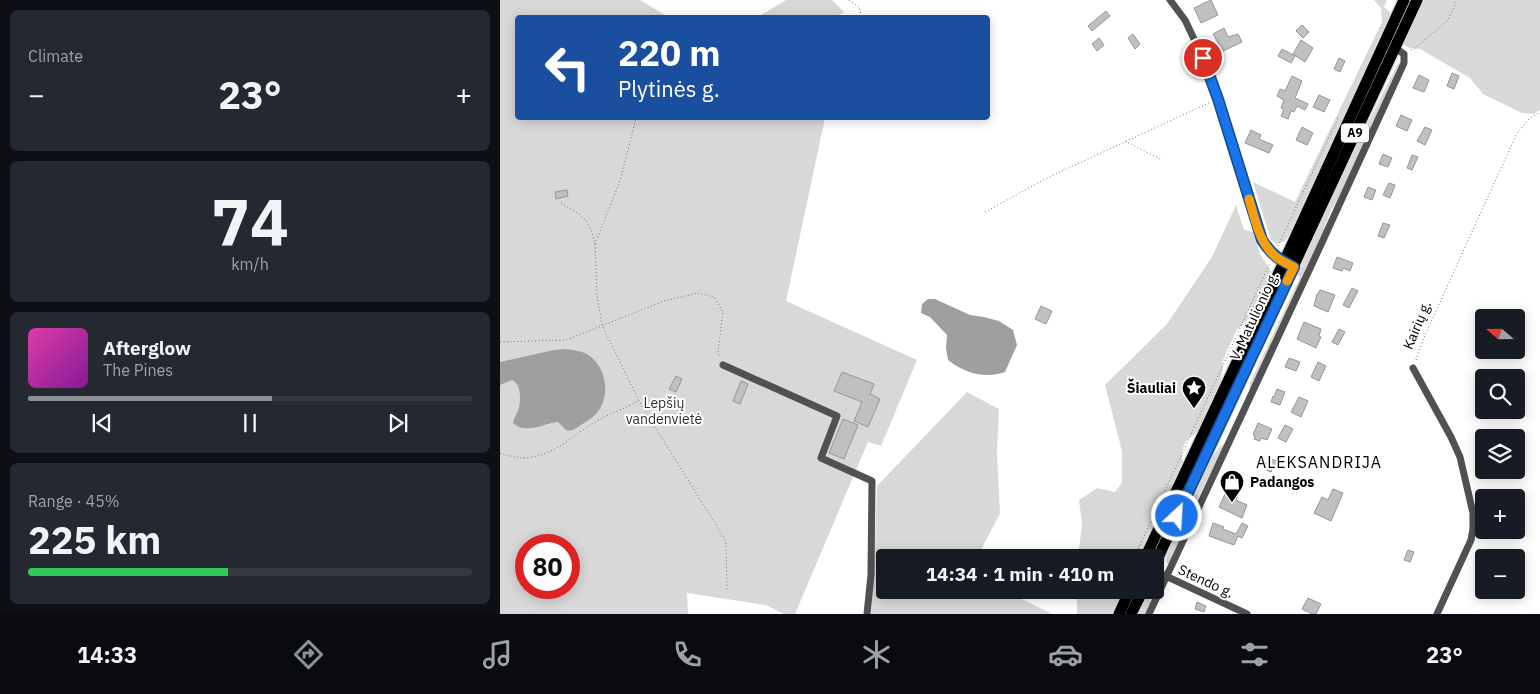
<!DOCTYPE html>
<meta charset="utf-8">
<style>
body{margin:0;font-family:"IBM Plex Sans",sans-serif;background:#242831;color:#f1f3f6;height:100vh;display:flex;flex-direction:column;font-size:19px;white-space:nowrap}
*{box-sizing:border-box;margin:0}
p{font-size:16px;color:#9ea1a6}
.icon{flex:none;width:28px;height:28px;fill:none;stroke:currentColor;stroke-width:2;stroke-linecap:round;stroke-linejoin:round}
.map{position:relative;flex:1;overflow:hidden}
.drawer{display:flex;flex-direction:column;gap:10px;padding:10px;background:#0d0f14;width:500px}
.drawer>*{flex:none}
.top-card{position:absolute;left:15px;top:15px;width:475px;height:105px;border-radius:5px;box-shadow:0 2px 12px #0003;background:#1a4fa0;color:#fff;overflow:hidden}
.needle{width:32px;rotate:290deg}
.fabs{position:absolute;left:975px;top:309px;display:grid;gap:10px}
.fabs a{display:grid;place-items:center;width:50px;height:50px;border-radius:5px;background:#171b24;box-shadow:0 2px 12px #0003;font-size:25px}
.speed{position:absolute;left:15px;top:534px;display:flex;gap:10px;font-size:25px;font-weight:700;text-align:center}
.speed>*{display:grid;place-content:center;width:65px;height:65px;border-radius:50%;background:#171b24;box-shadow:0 2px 12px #0003;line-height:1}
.speed .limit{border:8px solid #d22;background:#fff;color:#111}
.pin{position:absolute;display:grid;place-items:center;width:42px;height:42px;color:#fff;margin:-21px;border:2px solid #fff;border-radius:50%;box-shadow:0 1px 5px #0007}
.me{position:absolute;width:55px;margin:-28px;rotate:25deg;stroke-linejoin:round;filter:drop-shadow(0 0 4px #0008)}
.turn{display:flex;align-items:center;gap:18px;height:105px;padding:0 20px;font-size:22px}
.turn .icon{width:65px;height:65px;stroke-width:2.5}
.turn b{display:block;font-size:35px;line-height:42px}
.big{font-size:38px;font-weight:700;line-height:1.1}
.drawer .card{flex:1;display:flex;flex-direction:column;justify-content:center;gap:8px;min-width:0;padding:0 18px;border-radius:8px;background:#242831}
.drawer .dial{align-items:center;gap:0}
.dial b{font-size:65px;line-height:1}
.song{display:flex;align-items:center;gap:15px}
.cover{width:60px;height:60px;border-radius:8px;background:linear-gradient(135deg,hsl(320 70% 55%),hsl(290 70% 35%))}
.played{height:5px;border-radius:2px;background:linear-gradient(90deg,#8c9099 55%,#363941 55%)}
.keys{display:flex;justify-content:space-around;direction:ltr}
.heat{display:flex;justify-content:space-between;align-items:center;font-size:28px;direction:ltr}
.charge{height:8px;border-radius:4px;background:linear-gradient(90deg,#34c759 45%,#363941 0)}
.trip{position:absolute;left:376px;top:549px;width:288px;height:50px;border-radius:5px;background:#171b24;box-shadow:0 2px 12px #0003;font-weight:700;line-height:50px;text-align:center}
.tab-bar{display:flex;height:80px;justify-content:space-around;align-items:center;background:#090b0e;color:#9ea1a6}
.tab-bar .icon{width:35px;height:35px}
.tab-bar .selected{color:#8c9099}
.tab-bar b{font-size:22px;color:#f1f3f6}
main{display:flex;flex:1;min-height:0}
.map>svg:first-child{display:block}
.green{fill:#d8d8d8;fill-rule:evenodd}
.water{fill:#9f9f9f}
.building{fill:#c0c0c0;stroke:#959595}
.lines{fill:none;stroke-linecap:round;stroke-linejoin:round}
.trunk-casing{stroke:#dbdbdb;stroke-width:14}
.path{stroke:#737373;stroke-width:1;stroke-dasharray:1 2.5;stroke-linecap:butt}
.minor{stroke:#515151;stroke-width:7}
.trunk{stroke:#000;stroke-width:11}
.route-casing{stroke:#114b97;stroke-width:12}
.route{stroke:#1a73e8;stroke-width:9}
.slow{stroke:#f59e0b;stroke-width:9}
.labels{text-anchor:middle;stroke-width:4;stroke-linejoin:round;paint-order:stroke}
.shield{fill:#fff;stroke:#4c4c4c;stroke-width:1}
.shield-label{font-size:12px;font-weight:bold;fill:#000}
.street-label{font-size:14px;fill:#000;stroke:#fff}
.poi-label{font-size:14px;font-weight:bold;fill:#000;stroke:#fff;text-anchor:end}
.park-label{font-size:14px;fill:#2f2f2f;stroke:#fff}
.quarter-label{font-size:16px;letter-spacing:1px;fill:#000;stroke:#fff}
</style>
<main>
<section class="drawer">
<div class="card"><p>Climate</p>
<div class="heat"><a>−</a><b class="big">23°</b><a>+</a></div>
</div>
<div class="card dial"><b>74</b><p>km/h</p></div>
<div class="card">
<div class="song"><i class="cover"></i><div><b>Afterglow</b><p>The Pines</p></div></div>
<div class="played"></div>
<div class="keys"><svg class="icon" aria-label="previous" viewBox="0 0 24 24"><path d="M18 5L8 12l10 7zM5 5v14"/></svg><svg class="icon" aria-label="pause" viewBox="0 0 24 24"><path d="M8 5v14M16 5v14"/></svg><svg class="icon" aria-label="next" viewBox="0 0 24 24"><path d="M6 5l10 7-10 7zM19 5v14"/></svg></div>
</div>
<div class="card"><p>Range · 45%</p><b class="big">225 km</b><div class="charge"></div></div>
</section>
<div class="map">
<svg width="1040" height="614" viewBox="0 0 1040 614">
<rect width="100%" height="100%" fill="#fff"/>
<g class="green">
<path d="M0,0H140L168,17L18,18V118H325L286,301L417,360L381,446L368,442L295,614H284L266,605L187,593L188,614H0ZM26,545H69V588H26Z"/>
<polygon points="286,0 332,0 344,12 336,17 258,17"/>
<polygon points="874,0 887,0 884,7 891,13 789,235 784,242 777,244 771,240 753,182 795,202 882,22 881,8"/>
<polygon points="923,0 1040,0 1040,110 1033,114 1022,113 983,94 970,78 920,49 909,48 903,44"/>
<polygon points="900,62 856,162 835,205 831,210 821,237 749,393 750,383 800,277 796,274 844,171 897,65"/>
<path d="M736,205L744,230L753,232L760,254L771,271L770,275C762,292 754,319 737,329L722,362C727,373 707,419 700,429C694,437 685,437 683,449C681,454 683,460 683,465L642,550L632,555L631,557L578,558L582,524L579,500L597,488L615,492L622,483V451L605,385L667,324L712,257Z"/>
<polygon points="467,392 499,409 497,452 500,514 477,557 385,558 385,590 503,590 552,614 371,614 375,546 377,486"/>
<polygon points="726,442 692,510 669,565 667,563 666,560 669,549 710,459 720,447"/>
<polygon points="659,583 660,585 646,614 638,614 649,590 655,590 655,584"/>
<polygon points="577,590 624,590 613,614 577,614"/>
</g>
<g class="water">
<path d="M428,299H435L470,315L484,317L499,321L513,330L517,345L505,372C485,379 464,373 448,360L446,348L447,335L430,317L421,313L422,304Z"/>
<path d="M65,349C74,350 84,351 91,357C106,369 110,394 99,410C95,417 87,421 81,425C77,428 71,432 66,430C64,428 60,424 58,422C44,423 26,435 13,423C14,418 16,415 18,411C21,402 22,384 12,380L0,385V362L54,350Z"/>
</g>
<g class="building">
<polygon points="711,0 718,15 701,23 694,8"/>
<polygon points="606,11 610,16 592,31 588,26"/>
<polygon points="802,25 809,32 803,38 796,31"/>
<polygon points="724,28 728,37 738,34 742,42 723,51 713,34"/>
<polygon points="633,34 640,44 635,49 628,38"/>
<polygon points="599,38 604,45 597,51 592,44"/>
<polygon points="801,40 813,48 805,62 793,54"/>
<polygon points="782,49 795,56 791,63 778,56"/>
<polygon points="839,58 845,61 840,72 834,69"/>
<polygon points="952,73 959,76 954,89 947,86"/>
<polygon points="919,75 929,80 924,92 913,88"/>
<polygon points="792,76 802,81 795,98 808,104 805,110 797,106 794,112 791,111 788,119 781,116 784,110 781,108 784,100 777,96 780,89 785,91"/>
<polygon points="819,95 830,100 824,112 813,107"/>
<polygon points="901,115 912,120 907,131 896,126"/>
<polygon points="802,127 813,133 807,145 796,140"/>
<polygon points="925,127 932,130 925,145 917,141"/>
<polygon points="751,130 761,135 759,139 773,145 769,153 745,143"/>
<polygon points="883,154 892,158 888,167 879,164"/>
<polygon points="912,155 918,157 912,170 907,168"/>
<polygon points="889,183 895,185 890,198 883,195"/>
<polygon points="868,187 876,190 872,200 864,197"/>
<polygon points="67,190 68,196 56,199 55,192"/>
<polygon points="883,223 890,225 884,238 878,236"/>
<polygon points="837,257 853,263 850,271 843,268 842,271 833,268"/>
<polygon points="852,288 858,291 849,308 843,305"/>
<polygon points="820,290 835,295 828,312 814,306 817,294 818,294"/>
<polygon points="541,306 552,311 546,324 535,319"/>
<polygon points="804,322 821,329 819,336 821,337 816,348 797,339"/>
<polygon points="839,329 845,332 838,345 832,342"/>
<polygon points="789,358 800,362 796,371 785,367"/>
<polygon points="818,362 826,366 819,381 811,377"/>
<polygon points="342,372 374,384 370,394 380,399 368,427 354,421 362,402 334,391"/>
<polygon points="176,376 182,379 176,392 169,389"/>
<polygon points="241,381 248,384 240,404 233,401"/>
<polygon points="777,389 785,392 780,405 771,402 773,396 774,397"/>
<polygon points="799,397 808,401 801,417 791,412"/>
<polygon points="343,419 358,425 344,459 329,453"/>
<polygon points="758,423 772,429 767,440 761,438 760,441 754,439 755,436 753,435"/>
<polygon points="785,425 793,429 786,442 778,438"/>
<polygon points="769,458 776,461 771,472 764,469"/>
<polygon points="730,483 741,488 736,500 747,505 742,518 719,507"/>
<polygon points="833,489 843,493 831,521 814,513 822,497 828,500"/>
<polygon points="713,523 724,527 723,529 736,534 742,523 748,526 742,538 738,536 734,545 709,536"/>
<polygon points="908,550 914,552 910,562 904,560"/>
<polygon points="808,598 821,604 816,614 812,614 802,609"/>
<polygon points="697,602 706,606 704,612 695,609"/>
</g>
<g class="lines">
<defs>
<g id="trunk">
<polyline points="645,558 784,262 904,0"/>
<polyline points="655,564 917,0"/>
<polyline points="619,614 630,590"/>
<polyline points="631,614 643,590"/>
</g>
</defs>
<use href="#trunk" class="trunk-casing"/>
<g class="path">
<polyline points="349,0 359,7 362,18"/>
<polyline points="911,50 918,46 948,20 957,0"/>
<polyline points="625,141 662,160"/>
<polyline points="61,203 79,214 87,222 92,232 95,245 97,295 102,325 139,401 226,541 227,591"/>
<polyline points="485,212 547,178 711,102"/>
<polyline points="95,244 120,181 136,118"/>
<polyline points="778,246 839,116"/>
<polyline points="0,342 66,340 164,301 198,293 214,297 223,312 218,352 220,357"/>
<polyline points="916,360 921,344 1017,133 1030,118 1040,112"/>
<path d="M0,453C44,469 62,441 97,421C110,413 125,409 138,401"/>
<polyline points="634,558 770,263"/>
</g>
<g class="minor">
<polyline points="670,0 685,20 703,58 718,99 762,240 774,255 786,263"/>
<polyline points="223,365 337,416 321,458 372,481 371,575 367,614"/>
<polyline points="913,368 951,437 960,457 973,513 973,529 971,540 937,614"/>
<polyline points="655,571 747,614"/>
<polyline points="649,614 819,249 904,63 904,54 895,48"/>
</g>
<use href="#trunk" class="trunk"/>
</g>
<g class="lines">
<defs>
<path id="route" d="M677,516L794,267C778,259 771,254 762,240L718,99L703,58"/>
</defs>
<use href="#route" class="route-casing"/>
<use href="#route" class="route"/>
<path class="slow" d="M749,199C755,219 759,243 776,257C781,261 788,264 794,267L787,281"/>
</g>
<defs>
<symbol id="sight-pin" viewBox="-11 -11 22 30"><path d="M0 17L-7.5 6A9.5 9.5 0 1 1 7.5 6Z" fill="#000" stroke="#fff"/><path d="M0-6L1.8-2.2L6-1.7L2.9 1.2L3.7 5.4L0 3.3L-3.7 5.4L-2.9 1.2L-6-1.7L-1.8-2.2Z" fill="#fff"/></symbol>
<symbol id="shop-pin" viewBox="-11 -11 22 30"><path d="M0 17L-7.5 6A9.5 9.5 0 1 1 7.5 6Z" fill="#000" stroke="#fff"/><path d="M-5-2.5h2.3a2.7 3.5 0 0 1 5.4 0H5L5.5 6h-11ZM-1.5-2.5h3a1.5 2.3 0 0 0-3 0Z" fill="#fff"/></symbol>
</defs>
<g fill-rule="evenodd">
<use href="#sight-pin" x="680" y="374" width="28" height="38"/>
<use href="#shop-pin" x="718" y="468" width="28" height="38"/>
</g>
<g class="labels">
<rect class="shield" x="841" y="123.5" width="28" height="19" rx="4"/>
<g class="shield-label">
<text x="855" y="137">A9</text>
</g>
<g class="street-label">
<text transform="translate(754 316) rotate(-65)" y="5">V. Matulionio g.</text>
<text transform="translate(917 325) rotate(-67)" y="5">Kairių g.</text>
<text transform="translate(706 581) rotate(25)" y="5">Stendo g.</text>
</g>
<g class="poi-label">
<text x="676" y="393">Šiauliai</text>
<text x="750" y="487" text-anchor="start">Padangos</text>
</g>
<g class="park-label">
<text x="164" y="408">Lepšių<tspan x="164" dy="16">vandenvietė</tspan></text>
</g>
<g class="quarter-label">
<text x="819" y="468">ALEKSANDRIJA</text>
</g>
</g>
</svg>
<div class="fabs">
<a><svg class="needle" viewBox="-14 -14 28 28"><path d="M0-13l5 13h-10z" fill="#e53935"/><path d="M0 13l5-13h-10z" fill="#9ea1a6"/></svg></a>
<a><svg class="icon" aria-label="search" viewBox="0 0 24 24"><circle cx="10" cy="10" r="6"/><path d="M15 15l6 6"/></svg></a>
<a><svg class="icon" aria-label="layers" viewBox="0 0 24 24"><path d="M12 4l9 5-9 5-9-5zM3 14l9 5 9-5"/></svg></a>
<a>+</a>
<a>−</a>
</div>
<div class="speed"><div class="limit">80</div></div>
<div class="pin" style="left:703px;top:58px;background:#d93025"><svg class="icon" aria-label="arrive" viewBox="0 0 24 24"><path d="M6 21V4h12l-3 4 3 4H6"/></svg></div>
<svg class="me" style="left:677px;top:516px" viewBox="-20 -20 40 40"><circle r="17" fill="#1a73e8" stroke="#fff" stroke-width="3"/><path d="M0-11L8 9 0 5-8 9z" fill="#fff"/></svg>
<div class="trip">14:34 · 1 min · 410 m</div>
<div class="top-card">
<div class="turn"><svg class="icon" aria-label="left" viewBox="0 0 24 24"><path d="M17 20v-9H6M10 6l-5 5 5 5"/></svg><div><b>220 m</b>Plytinės g.</div></div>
</div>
</div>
</main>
<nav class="tab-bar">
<b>14:33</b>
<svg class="icon selected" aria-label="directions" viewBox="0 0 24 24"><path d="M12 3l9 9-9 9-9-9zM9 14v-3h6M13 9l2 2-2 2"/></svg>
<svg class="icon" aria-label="music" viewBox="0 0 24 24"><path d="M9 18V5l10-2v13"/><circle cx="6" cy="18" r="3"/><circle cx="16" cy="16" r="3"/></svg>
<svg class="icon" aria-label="phone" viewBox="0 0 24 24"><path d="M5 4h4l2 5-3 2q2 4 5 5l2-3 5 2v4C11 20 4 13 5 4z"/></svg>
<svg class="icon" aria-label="climate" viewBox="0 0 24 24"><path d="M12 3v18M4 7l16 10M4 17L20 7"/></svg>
<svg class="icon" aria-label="car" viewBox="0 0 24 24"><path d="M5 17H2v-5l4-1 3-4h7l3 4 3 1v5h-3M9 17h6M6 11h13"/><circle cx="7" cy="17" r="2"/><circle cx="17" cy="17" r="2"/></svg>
<svg class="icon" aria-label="filters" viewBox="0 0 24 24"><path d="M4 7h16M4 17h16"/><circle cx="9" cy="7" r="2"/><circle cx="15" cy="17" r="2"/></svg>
<b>23°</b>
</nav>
